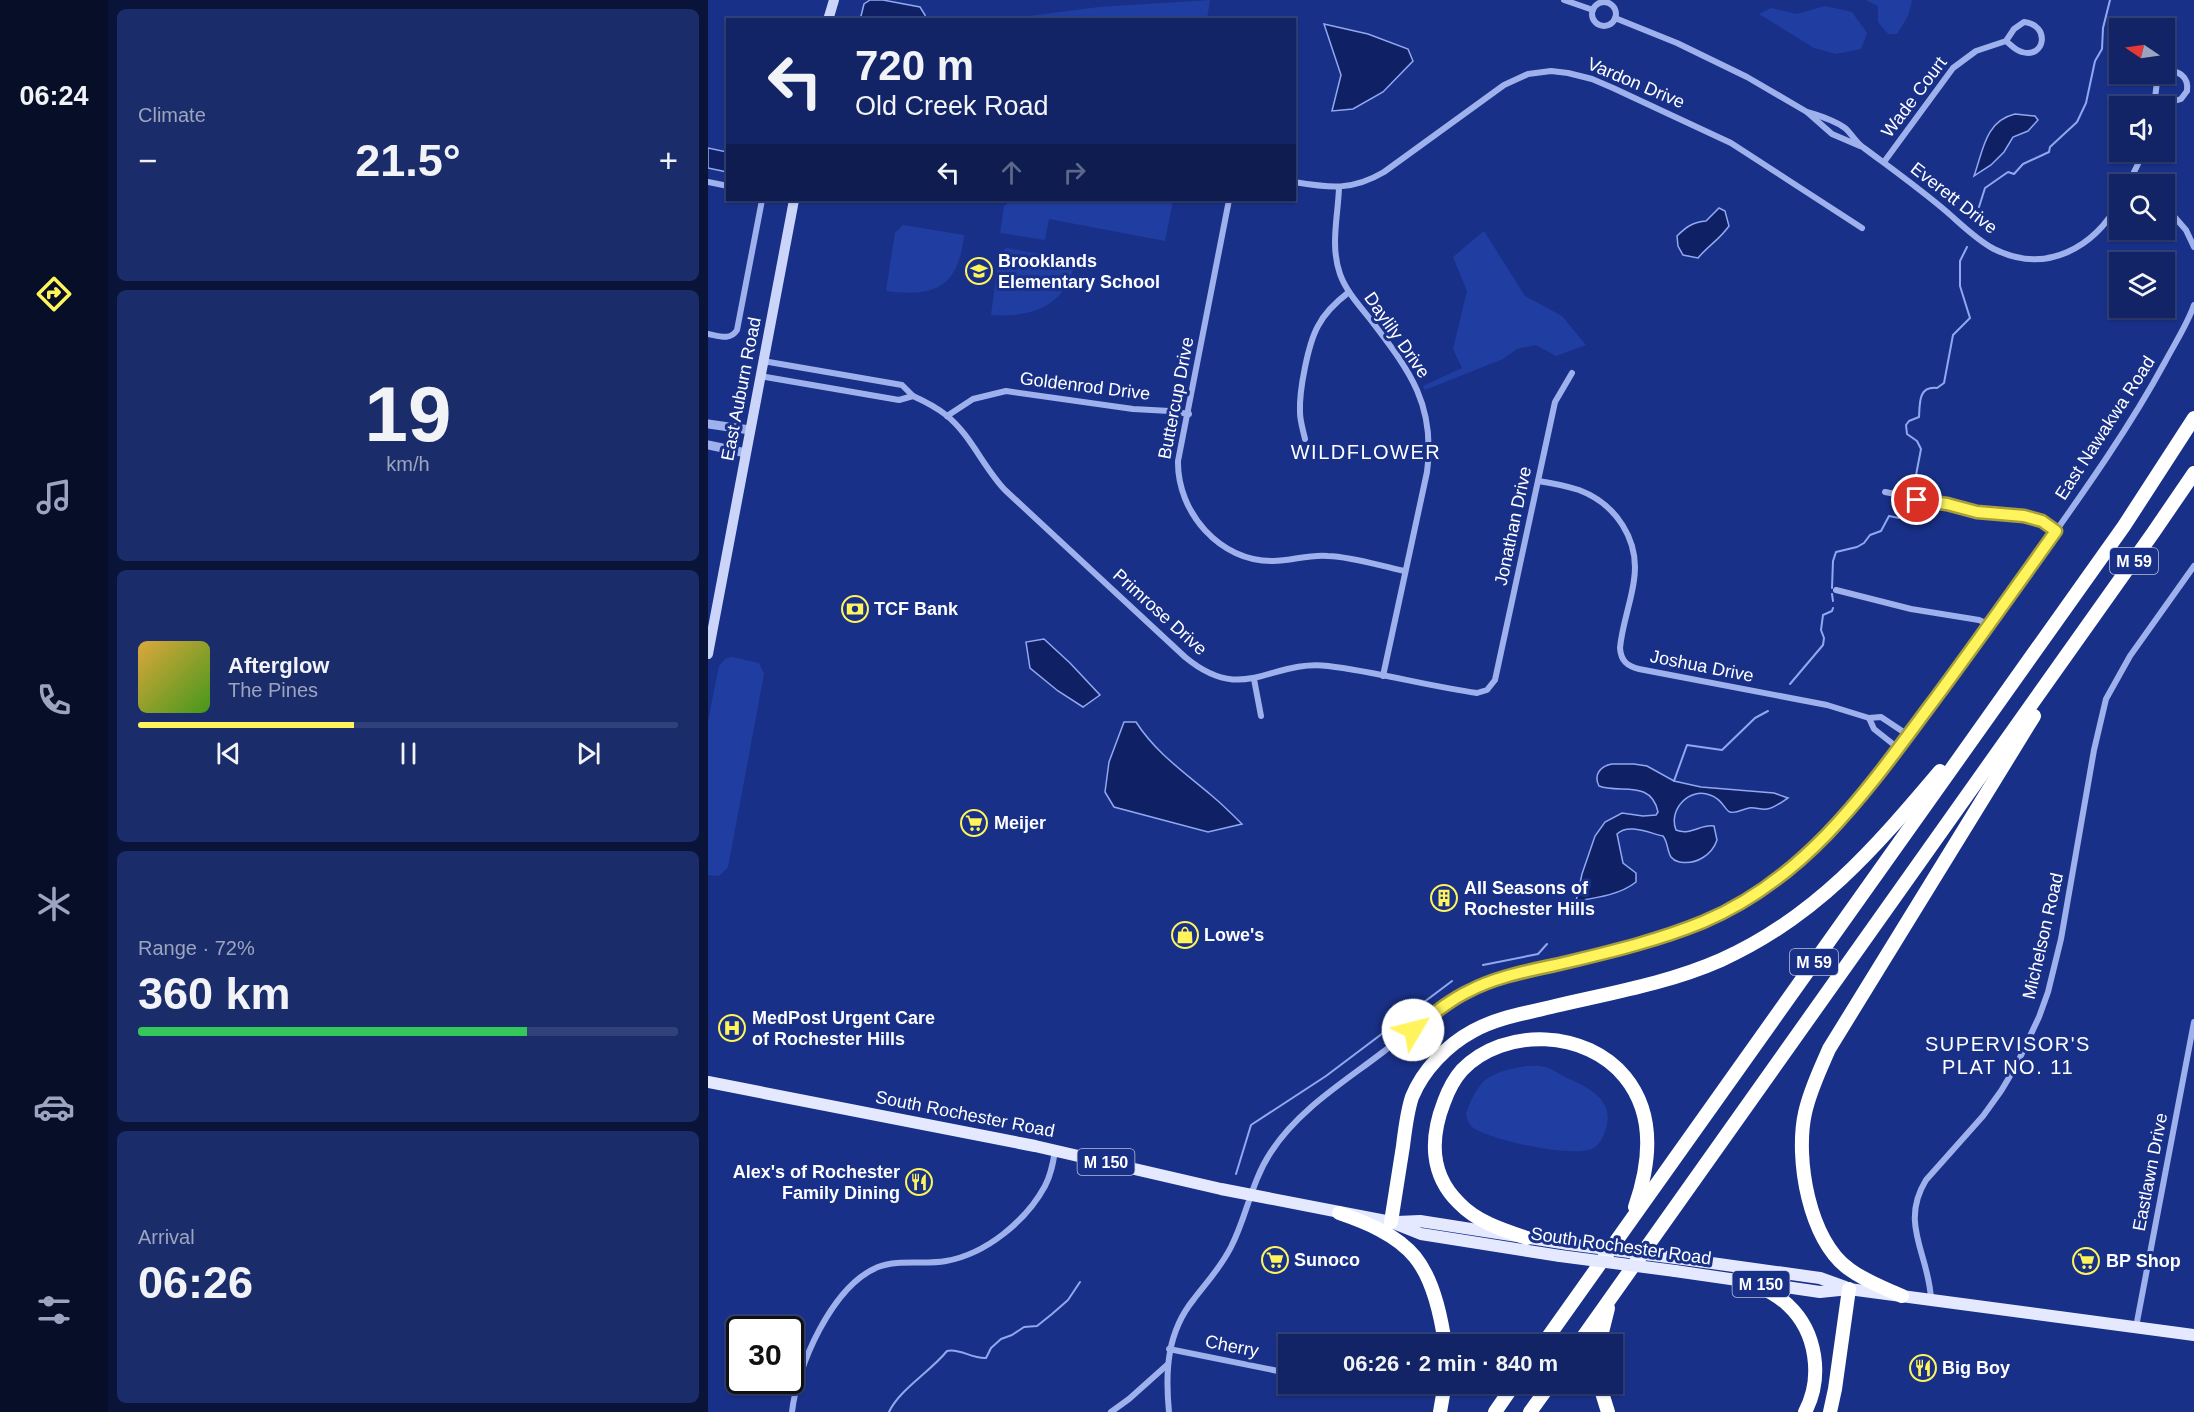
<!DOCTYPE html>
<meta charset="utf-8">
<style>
body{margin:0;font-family:Helvetica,sans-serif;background:#1b2c6b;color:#f1f3f6;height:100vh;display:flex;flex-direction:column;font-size:22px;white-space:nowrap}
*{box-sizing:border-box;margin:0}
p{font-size:20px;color:#9ca4bf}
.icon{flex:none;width:33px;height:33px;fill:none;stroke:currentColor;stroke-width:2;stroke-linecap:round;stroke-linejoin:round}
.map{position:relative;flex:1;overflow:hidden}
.side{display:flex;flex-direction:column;gap:9px;padding:9px;background:#0a1438;width:600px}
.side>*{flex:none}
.guide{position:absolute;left:18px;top:18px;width:570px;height:183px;border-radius:0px;box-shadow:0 2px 4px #0004,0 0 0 2px #314179;background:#122465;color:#f1f3f6;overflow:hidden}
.needle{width:39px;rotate:283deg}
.buttons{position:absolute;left:1401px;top:18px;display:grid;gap:12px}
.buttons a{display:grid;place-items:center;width:66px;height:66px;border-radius:0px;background:#122465;box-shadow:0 2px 4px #0004,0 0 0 2px #314179;font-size:30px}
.speed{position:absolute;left:18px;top:1316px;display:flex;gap:12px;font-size:30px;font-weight:700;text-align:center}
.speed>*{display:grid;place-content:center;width:78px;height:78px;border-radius:50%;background:#122465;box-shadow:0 2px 4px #0004,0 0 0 2px #314179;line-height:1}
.speed .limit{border:3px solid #111;border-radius:9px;background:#fff;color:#111}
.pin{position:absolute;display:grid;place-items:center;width:51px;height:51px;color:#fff;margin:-26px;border:3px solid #fff;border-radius:50%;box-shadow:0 2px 6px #0007}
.me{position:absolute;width:66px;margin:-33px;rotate:53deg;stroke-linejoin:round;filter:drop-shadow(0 0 4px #0008)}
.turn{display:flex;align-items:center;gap:21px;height:126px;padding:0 30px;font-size:27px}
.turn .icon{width:78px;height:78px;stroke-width:2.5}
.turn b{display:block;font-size:42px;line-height:51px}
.lanes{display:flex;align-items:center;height:57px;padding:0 30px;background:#0003;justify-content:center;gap:30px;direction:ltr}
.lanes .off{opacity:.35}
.big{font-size:45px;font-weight:800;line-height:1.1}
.side .card{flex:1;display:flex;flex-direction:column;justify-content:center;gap:9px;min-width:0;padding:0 21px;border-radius:9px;background:#1b2c6b}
.side .dial{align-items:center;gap:0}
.dial b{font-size:78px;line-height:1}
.song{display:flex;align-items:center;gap:18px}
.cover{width:72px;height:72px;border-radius:9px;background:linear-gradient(135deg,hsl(40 70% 55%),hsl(100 70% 35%))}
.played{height:6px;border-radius:3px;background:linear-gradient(90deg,#fff45b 40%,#314179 40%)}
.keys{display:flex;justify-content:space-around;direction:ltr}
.heat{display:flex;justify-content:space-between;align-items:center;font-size:33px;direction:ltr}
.charge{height:9px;border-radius:4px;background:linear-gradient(90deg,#34c759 72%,#314179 0)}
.trip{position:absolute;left:570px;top:1334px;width:345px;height:60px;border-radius:0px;background:#122465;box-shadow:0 2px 4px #0004,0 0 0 2px #314179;font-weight:800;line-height:60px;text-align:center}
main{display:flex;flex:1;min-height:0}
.menu{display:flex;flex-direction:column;width:108px;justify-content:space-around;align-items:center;background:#070e28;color:#9ca4bf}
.menu .icon{width:42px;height:42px}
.menu .selected{color:#fff45b}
.menu b{font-size:27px;color:#f1f3f6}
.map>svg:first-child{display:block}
.green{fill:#203ea1}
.water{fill:#0f2164;stroke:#91a8f0;stroke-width:1.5}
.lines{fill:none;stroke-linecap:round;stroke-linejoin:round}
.stream{stroke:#91a8f0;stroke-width:2}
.minor{stroke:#9eb1ed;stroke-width:6}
.tertiary{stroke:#9eb1ed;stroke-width:9}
.secondary{stroke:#cbd5f9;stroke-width:10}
.primary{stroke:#e5e9ff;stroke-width:12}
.motorway{stroke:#fff;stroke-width:14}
.primary-bridge{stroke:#e5e9ff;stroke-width:12}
.route-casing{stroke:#a69f3b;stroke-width:15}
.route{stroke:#fff45b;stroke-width:10}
.labels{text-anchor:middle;stroke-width:6;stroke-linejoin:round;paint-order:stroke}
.shield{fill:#183087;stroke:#bac1db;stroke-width:1.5}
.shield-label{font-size:16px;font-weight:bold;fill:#fff}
.street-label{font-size:18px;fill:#fff;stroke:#183087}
.poi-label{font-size:18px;font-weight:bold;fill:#fff;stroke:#183087;text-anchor:start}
.neighbourhood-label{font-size:20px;letter-spacing:1.5px;fill:#fff;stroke:#183087}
</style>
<main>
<nav class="menu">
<b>06:24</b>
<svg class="icon selected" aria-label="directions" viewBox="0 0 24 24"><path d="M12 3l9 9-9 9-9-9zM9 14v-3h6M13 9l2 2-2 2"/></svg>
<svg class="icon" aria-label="music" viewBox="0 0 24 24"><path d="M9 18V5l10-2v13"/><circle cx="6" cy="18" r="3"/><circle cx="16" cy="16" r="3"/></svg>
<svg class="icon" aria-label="phone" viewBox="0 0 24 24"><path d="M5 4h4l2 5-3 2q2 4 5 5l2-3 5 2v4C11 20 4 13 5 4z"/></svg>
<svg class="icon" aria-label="climate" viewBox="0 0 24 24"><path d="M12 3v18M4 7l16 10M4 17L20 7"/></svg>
<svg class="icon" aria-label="car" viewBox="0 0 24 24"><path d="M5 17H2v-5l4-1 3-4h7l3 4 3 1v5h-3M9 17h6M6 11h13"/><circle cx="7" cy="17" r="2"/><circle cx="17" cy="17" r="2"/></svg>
<svg class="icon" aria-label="filters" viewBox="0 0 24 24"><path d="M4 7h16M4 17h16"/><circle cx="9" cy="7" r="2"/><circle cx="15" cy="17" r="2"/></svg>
</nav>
<section class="side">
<div class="card"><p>Climate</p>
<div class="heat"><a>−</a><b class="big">21.5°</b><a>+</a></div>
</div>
<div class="card dial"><b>19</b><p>km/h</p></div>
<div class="card">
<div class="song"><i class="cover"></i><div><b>Afterglow</b><p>The Pines</p></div></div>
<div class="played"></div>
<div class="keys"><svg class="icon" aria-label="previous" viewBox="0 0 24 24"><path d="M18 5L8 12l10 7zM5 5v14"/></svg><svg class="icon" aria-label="pause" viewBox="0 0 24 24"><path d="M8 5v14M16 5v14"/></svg><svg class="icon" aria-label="next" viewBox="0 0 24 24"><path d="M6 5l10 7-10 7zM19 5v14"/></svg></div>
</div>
<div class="card"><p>Range · 72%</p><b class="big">360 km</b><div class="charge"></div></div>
<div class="card"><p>Arrival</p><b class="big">06:26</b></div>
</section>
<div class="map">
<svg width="1486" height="1412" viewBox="0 0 1486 1412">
<rect width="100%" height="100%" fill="#183087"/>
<g class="green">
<polygon points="502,0 499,19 323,20 321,16 391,7"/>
<polygon points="1158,0 1203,0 1204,1 1200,16 1189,34 1180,34 1170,22 1170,6"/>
<polygon points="1117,6 1144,12 1159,33 1153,49 1128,54 1106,48 1051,14 1063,8 1089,14"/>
<polygon points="304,200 465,200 457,241 341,219 337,240 292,233 296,206"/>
<path d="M195,225L256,235C250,288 227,297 178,291L187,233Z"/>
<polygon points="776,231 817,296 854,316 878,345 848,356 828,345 809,349 795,359 717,390 715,386 754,368 745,349 759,291 745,257"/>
<path d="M298,248L367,260C360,305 325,318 283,315L291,256Z"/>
<polygon points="24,657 51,663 56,674 20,867 11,876 0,875 0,721 11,666 17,659"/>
<path d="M818,1066C824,1066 831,1065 836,1067C843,1068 851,1074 857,1077C878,1087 907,1098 898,1128C896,1135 893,1143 887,1147C872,1160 778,1140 763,1126C760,1123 759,1118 758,1114C771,1077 781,1073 818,1066Z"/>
</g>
<g class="water">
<polygon points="162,0 175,0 212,7 217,15 217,19 157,19 153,16 156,4"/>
<polygon points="616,24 660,34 700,49 705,61 675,92 645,109 624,111 633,75"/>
<path d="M1307,114L1327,116L1330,120L1320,131L1305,137L1296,152L1283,165L1266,176C1275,151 1277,121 1307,114Z"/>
<polygon points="0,148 19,152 19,172 0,168"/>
<path d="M1011,208L1017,211L1021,226C1012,239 1000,246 990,258L975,255L970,246L969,236C978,227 985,222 998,221Z"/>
<polygon points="336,639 362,663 392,695 375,707 350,691 322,668 318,642"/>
<path d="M416,722H428C448,753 476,772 503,795C514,804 524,814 534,824L500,832L406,807L397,792L401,762Z"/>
<path d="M904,764H926L939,766L966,781L993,787L1066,793L1080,798C1075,801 1065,809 1059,809C1053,810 1047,807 1041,808C1035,809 1028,814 1022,812C1017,811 1015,799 1002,795C981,787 960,810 968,830C983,836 992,824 1006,826L1009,840C1004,855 988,865 972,862C968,861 966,861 963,857C959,851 960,842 955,836C941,833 920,823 909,834L915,863L928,873V882C912,895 887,898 868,901L874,874L887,836L897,822L914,813L935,816L948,815L950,812C943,779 912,794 891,786C885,774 893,766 904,764Z"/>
</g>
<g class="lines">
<g class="stream">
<polyline points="1271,207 1277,188 1300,172 1306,174 1315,164 1341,152 1342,147 1369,122 1378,103 1387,61 1394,49 1395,28 1402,0"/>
<path d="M1204,496L1213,449L1209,441L1199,434L1198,425L1201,421L1211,417C1212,403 1210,386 1229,388L1236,383L1245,335L1262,318L1252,286V261L1259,247"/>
<polyline points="1124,588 1125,561 1128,552 1149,547 1156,543 1162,535 1173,531 1181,516 1191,518 1202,503"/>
<polyline points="1124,594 1125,601"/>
<polyline points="1082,684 1115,645 1116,638 1113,630 1115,615 1124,611 1125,608"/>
<polyline points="966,781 979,745 1014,750 1047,718 1060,711"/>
<polyline points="855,912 868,901"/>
<polyline points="775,965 830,954 839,944"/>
<polyline points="528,1174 543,1125 618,1076 744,981"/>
<path d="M181,1412C191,1390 222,1372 239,1351C252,1348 264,1359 278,1358L283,1348L293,1339L304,1335L316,1327L329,1326L344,1314L360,1300L372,1282"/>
</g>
<g class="minor">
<polyline points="856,0 885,10"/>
<circle cx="896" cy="14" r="12"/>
<polyline points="907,18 969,43 1039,77 1099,112 1124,134 1152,146"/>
<polyline points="1446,106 1449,82 1456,74"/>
<path d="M1450,106L1473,99L1479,91C1481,77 1470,68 1456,73"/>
<path d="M1099,112C1112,116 1126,120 1137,128C1144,134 1148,143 1156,148C1184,169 1212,189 1239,212C1254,225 1269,240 1286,249C1338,275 1386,248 1412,201"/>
<path d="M1176,162L1245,68L1268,51L1298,41C1303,45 1308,51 1314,52C1337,59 1343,25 1316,22L1306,29L1298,41"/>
<polyline points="0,182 20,186"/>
<path d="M586,182C622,188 644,191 676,172L796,85L820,74L843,71L860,73L884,79L905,88L1023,143L1154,228"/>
<polyline points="1420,184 1436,152"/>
<path d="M631,188C630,216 622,246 632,274C638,291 651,305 662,319C701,370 728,404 719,472L675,676"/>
<path d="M521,200L470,461C469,512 512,562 565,561C584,561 601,554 620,556C646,557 672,566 697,571"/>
<polyline points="1456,205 1478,230 1486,247"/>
<path d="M0,334C11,336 22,341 29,330L54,200"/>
<polyline points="52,376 191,400 205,396 194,385 55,361"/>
<path d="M205,396C216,401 228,407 238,415C263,435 275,467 297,490L477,657C536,706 562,659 620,666C670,672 719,686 769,693L779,690L787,680L847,402L864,373"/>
<polyline points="239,416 265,399 298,391 425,409 462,411 481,414"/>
<path d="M597,439C595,430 592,421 592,412C591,391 600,344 610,326C617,312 628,302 641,292"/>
<path d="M830,481C844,483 858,486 871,490C908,504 932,540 926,580C923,603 914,625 912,648C913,661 919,666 931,669L1119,705L1161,718L1173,717L1200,735"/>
<polyline points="1177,492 1239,504 1259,511 1316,516 1334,521 1348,531"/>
<polyline points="1128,590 1203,609 1271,620 1282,625"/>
<polyline points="546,679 553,716"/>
<polyline points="1161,718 1166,729 1190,748"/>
<path d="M1223,1299C1221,1254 1191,1224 1218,1180L1275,1116L1293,1091L1308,1066L1331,1017L1340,992L1353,939L1386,750L1398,699L1422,656L1486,566"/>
<polyline points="1428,1327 1486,1022"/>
<polyline points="461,1349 580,1373"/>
<path d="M84,1412C89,1366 124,1286 170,1267C191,1259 216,1265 238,1261C278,1254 318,1221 337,1186C343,1175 345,1163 347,1151"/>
<polyline points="403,1412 421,1399 459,1365"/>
<path d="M461,1412C457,1371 459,1332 486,1299C499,1282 513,1267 523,1247C539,1216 543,1182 563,1152C590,1110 636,1082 675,1052C702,1031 729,1008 759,992C773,984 789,980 804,975C894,949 988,939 1065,883C1121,842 1163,785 1204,730C1246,674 1286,619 1326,562C1372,497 1419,432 1457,362C1467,343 1479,325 1486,305"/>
</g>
<g class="tertiary">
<polyline points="0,424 42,430"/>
<polyline points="0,445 38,453"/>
</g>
<g class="secondary">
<polyline points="120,20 126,0"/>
<polyline points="0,654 86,200"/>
</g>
<g class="primary">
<polyline points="0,1082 327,1146 513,1189 683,1222 713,1234 852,1256"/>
<polyline points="689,1222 712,1221 860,1244"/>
<polyline points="975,1259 1112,1278 1137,1287"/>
<polyline points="967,1271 1112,1292 1141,1289 1486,1335"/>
</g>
<g class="motorway">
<path d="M631,1213C657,1222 688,1234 707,1257C725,1279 733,1316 737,1344"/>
<path d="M683,1222C687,1197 691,1171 695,1146C697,1130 699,1112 704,1097C715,1070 739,1045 765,1031C790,1017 820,1013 847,1006C903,993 961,983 1013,960C1108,917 1166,849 1232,771"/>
<path d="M819,1238C795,1230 769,1222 751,1203C722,1175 722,1138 736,1102C740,1091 746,1079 754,1070C797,1026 879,1030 917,1077C948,1115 942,1164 927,1207"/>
<path d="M1045,1283C1057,1289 1070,1295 1080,1305C1109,1332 1115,1378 1097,1412"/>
<path d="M1194,1296C1176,1288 1157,1281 1141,1269C1101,1241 1087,1158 1097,1113C1102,1090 1112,1070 1121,1049L1326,716"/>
<polyline points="835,1344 1416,526 1486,418"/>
<polyline points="870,1344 1445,533 1486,473"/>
<polyline points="891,1344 900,1308"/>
<polyline points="891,1383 900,1412"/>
<polyline points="732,1412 737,1383"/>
<polyline points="787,1412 807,1383"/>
<polyline points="822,1412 843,1383"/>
<polyline points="1122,1412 1127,1389 1141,1289"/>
</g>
<g class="primary-bridge">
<polyline points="860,1244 975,1259"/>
<polyline points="852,1256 967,1271"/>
</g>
</g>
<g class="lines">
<defs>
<path id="route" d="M705,1030C723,1016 740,1001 761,991C791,975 827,970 860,962C906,951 951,940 995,922C1095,880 1156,795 1218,711C1263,651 1305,591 1348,531L1334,521L1316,516L1269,512L1239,504L1209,500"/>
</defs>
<use href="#route" class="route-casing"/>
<use href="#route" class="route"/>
</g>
<defs>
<symbol id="school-ring" viewBox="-11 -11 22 22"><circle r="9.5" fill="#183087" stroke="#fff45b" stroke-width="1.5"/><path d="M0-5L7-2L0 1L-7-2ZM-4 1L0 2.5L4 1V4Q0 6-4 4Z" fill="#fff45b"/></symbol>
<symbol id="bank-ring" viewBox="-11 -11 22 22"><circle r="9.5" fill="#183087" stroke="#fff45b" stroke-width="1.5"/><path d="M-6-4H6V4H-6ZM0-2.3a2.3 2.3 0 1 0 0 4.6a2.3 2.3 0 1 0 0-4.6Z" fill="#fff45b"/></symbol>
<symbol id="supermarket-ring" viewBox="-11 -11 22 22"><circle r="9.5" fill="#183087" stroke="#fff45b" stroke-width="1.5"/><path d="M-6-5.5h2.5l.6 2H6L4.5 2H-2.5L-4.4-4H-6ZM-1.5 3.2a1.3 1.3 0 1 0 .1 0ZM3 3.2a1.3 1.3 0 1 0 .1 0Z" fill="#fff45b"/></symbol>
<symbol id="building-ring" viewBox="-11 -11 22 22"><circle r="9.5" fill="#183087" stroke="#fff45b" stroke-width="1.5"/><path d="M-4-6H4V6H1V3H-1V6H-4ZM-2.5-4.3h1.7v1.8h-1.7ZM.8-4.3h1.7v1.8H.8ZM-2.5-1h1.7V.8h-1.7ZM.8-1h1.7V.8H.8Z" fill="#fff45b"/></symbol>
<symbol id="shop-ring" viewBox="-11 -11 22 22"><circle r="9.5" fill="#183087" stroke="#fff45b" stroke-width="1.5"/><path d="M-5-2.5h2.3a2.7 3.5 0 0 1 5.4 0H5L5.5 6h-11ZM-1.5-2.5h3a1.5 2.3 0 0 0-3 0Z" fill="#fff45b"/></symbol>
<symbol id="hospital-ring" viewBox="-11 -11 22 22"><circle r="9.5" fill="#183087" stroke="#fff45b" stroke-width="1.5"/><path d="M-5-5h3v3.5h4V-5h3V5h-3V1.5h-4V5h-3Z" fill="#fff45b"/></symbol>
<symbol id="restaurant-ring" viewBox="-11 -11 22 22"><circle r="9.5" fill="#183087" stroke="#fff45b" stroke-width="1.5"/><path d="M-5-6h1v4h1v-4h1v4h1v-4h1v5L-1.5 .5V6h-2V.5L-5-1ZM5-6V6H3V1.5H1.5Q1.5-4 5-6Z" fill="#fff45b"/></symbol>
</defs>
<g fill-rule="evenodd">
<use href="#school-ring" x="256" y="256" width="30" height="30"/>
<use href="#bank-ring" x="132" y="594" width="30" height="30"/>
<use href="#supermarket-ring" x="251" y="808" width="30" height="30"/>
<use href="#building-ring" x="721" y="883" width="30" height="30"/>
<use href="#shop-ring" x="462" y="920" width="30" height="30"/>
<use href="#hospital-ring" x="9" y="1013" width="30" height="30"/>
<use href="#restaurant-ring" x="196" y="1167" width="30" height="30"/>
<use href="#supermarket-ring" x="552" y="1245" width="30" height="30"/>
<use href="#supermarket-ring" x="1363" y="1246" width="30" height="30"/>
<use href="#restaurant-ring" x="1200" y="1353" width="30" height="30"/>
</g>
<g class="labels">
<g class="shield">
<rect x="1402" y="548" width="48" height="26" rx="4.5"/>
<rect x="1082" y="949" width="48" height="26" rx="4.5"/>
<rect x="369.5" y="1149" width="57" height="26" rx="4.5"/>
<rect x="1024.5" y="1271" width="57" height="26" rx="4.5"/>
</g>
<g class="shield-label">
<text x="1426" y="567">M 59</text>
<text x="1106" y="968">M 59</text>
<text x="398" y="1168">M 150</text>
<text x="1053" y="1290">M 150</text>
</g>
<g class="street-label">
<text transform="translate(928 83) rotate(23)" y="6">Vardon Drive</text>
<text transform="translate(1206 97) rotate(-53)" y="6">Wade Court</text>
<text transform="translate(1246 198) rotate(38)" y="6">Everett Drive</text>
<text transform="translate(689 335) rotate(55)" y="6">Daylily Drive</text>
<text transform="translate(377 386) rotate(7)" y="6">Goldenrod Drive</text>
<text transform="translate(33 389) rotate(-79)" y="6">East Auburn Road</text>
<text transform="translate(468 398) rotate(-79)" y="6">Buttercup Drive</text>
<text transform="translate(1397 428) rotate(-57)" y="6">East Nawakwa Road</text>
<text transform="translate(805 526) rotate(-78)" y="6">Jonathan Drive</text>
<text transform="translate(452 612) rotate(42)" y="6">Primrose Drive</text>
<text transform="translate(994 666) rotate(11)" y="6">Joshua Drive</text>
<text transform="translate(1335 936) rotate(-77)" y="6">Michelson Road</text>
<text transform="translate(257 1114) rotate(11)" y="6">South Rochester Road</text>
<text transform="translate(1442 1172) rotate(-79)" y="6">Eastlawn Drive</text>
<text transform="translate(913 1246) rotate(8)" y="6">South Rochester Road</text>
<text transform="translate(524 1346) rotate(11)" y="6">Cherry</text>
</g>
<g class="poi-label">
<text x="290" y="267">Brooklands<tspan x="290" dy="21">Elementary School</tspan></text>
<text x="166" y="615">TCF Bank</text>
<text x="286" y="829">Meijer</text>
<text x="756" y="894">All Seasons of<tspan x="756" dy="21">Rochester Hills</tspan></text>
<text x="496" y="941">Lowe's</text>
<text x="44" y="1024">MedPost Urgent Care<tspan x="44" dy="21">of Rochester Hills</tspan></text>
<text x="192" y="1178" text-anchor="end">Alex's of Rochester<tspan x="192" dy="21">Family Dining</tspan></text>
<text x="586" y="1266">Sunoco</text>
<text x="1398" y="1267">BP Shop</text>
<text x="1234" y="1374">Big Boy</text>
</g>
<g class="neighbourhood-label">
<text x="658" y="459">WILDFLOWER</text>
<text x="1300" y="1051">SUPERVISOR'S<tspan x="1300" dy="23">PLAT NO. 11</tspan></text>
</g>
</g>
</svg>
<div class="buttons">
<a><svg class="needle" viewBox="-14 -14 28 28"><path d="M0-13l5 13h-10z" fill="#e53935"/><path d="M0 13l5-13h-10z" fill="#9ca4bf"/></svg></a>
<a><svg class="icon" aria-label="sound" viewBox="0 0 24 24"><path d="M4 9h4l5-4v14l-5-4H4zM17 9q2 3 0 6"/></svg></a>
<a><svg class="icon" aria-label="search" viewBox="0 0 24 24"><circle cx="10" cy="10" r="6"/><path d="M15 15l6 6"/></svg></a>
<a><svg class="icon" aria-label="layers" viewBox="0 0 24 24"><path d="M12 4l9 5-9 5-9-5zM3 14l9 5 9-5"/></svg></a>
</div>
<div class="speed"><div class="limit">30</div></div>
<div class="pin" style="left:1209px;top:500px;background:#d93025"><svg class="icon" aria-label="arrive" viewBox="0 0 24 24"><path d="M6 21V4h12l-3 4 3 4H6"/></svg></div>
<svg class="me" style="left:705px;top:1030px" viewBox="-20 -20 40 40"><circle r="19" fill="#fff"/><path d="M0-13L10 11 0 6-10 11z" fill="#fff45b"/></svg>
<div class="trip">06:26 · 2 min · 840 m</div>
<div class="guide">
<div class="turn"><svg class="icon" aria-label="left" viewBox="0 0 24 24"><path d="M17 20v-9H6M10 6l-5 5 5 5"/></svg><div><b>720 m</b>Old Creek Road</div></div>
<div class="lanes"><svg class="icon" aria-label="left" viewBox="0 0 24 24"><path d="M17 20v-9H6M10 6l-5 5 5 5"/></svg><svg class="icon off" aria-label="ahead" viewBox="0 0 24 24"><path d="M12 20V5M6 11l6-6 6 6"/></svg><svg class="icon off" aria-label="right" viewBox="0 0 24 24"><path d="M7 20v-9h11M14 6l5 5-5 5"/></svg></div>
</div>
</div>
</main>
